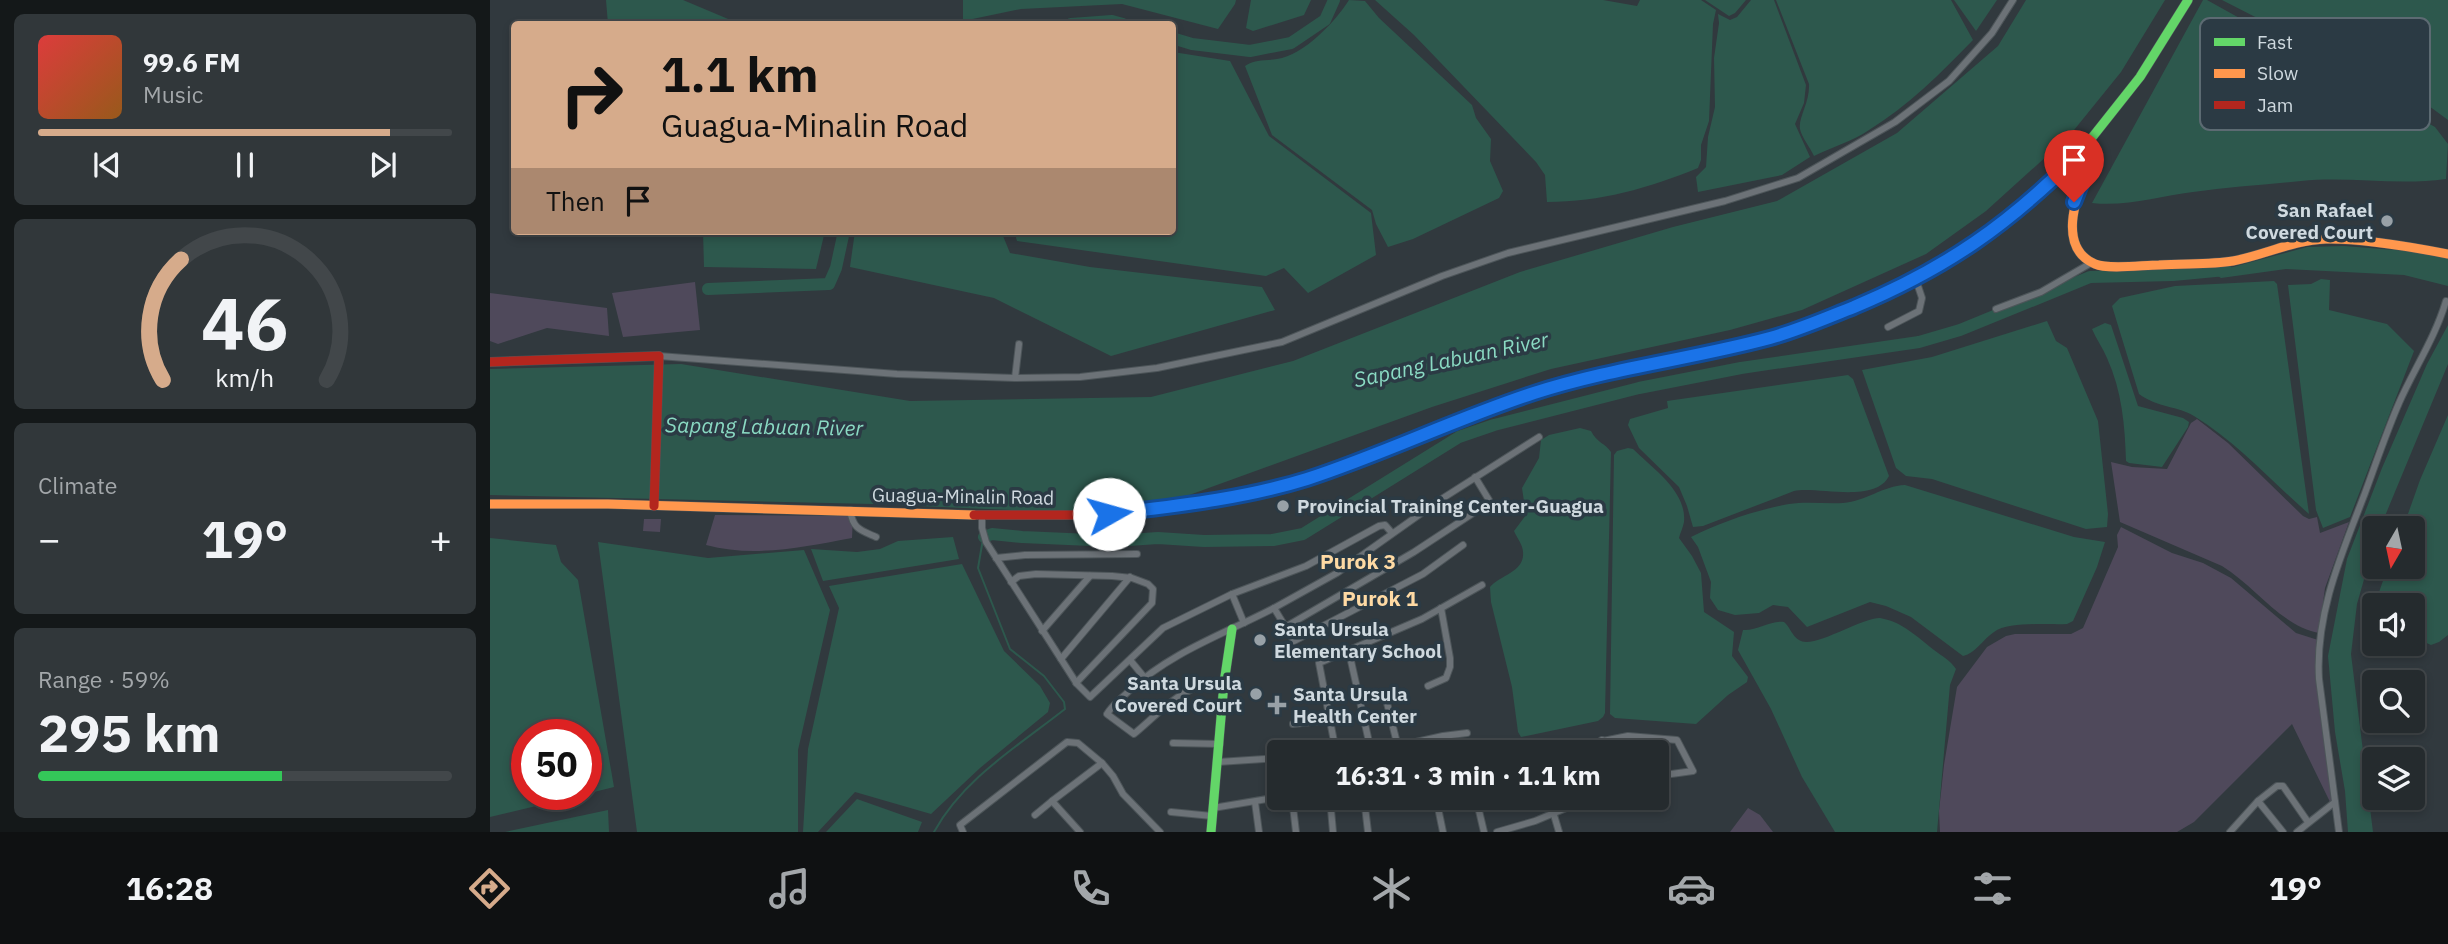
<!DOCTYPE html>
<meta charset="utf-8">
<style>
body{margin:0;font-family:"IBM Plex Sans",sans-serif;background:#31373a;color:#f1f3f6;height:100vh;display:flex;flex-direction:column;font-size:26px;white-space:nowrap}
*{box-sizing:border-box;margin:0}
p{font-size:23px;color:#a3a7aa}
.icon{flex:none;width:38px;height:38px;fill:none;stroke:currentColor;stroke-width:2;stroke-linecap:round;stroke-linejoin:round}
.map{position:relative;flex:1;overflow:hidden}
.details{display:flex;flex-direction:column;gap:14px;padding:14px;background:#141819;width:490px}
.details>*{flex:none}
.banner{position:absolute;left:21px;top:21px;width:665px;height:214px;border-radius:7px;box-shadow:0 4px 10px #0003,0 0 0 2px #42474a;background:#d6ab8b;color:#111;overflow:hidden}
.needle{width:46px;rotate:189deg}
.fabs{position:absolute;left:1872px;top:516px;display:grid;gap:14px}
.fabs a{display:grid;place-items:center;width:63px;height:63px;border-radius:7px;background:#252b2e;box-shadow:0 4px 10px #0003,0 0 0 2px #42474a;font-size:35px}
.speed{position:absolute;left:21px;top:719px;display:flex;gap:14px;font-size:35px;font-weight:700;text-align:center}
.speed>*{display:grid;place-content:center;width:91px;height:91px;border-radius:50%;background:#252b2e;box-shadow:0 4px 10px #0003,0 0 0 2px #42474a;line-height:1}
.speed .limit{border:10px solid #d22;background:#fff;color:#111}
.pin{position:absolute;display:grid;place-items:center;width:60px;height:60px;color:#fff;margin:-72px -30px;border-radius:50% 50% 50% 0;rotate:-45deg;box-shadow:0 0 7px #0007}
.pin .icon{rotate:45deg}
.me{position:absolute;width:77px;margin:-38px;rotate:83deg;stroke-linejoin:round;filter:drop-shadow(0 0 5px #0008)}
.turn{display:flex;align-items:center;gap:24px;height:147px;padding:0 35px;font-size:32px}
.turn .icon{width:91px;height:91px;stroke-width:2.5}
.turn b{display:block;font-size:49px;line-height:60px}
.then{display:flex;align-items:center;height:66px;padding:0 35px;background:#0003;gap:14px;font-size:26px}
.big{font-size:52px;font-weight:700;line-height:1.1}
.details .tile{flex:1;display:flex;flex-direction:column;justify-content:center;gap:10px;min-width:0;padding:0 24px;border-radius:10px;background:#31373a}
.details .dial{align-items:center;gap:0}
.dial svg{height:182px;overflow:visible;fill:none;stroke:#42474a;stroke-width:7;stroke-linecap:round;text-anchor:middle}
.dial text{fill:#f1f3f6;stroke:none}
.song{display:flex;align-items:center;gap:21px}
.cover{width:84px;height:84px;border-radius:10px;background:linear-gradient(135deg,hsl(0 70% 55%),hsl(30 70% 35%))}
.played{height:7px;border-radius:4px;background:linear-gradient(90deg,#d6ab8b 85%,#42474a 85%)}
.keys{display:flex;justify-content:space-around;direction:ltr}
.heat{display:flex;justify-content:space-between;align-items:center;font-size:38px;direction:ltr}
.charge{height:10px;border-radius:5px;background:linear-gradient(90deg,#34c759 59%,#42474a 0)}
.trip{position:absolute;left:777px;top:740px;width:402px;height:70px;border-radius:7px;background:#252b2e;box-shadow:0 4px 10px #0003,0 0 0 2px #42474a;font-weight:700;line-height:70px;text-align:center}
.dock{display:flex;height:112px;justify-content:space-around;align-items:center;background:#0f1112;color:#a3a7aa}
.dock .icon{width:49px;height:49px}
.dock .current{color:#d6ab8b}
.dock b{font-size:32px;color:#f1f3f6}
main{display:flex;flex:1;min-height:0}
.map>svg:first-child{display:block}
.green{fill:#4f495b}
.water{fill:#2d584d}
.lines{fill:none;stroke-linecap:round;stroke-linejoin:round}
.stream{stroke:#2d584d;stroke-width:2}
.river{stroke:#2d584d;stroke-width:12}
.street-casing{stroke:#4d5559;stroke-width:8}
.fast-casing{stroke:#4d5559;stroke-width:10}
.slow-casing{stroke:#4d5559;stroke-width:10}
.jam-casing{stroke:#4d5559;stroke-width:10}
.street{stroke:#6c7277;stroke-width:6}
.fast{stroke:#63d668;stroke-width:9}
.slow{stroke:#ff974d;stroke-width:9}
.jam{stroke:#b3261e;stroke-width:9}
.route-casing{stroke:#114b97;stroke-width:18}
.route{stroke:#1a73e8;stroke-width:12}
.poi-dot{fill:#98a1a7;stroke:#2b3a44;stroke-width:2.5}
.labels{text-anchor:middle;stroke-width:7;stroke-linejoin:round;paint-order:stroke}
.poi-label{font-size:19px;font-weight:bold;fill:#cfd9df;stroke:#2b3a44;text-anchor:start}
.street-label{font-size:19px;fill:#cfd9df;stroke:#2b3a44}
.water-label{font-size:21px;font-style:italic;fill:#8adac3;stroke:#2b3a44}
.neighbourhood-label{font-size:21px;font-weight:bold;fill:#fedaa4;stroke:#2b3a44}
.key{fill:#2b3a44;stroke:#5c6a72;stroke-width:2}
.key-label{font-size:19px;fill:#cfd9df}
</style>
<main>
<section class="details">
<div class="tile">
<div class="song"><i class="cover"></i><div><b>99.6 FM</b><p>Music</p></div></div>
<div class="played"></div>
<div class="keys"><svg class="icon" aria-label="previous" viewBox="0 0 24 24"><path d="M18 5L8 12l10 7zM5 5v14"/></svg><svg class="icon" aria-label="pause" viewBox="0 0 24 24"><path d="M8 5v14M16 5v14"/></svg><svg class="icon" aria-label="next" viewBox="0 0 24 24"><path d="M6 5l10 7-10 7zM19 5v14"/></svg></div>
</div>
<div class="tile dial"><svg viewBox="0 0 100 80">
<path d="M14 69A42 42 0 1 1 86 69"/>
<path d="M14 69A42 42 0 0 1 22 16" stroke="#d6ab8b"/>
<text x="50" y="56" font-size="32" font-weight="700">46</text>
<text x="50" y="72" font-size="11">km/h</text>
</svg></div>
<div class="tile"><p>Climate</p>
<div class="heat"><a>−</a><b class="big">19°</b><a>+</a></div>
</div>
<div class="tile"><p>Range · 59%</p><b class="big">295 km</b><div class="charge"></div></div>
</section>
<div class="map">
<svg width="1958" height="832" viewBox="0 0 1958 832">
<rect width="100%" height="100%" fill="#31393e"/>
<g class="green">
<polygon points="205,282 210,330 133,337 122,293"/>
<polygon points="0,293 117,308 119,336 57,328 8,344 0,341"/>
<path d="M1707,419L1738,443L1813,516L1819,519L1827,517L1830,533L1859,522L1835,588L1829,633C1791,626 1765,586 1732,566L1630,522L1621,462L1642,467L1677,469L1701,423Z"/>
<path d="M225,515L363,516L362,538C314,547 264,558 216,545Z"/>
<polygon points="154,519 171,519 170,532 153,531"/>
<path d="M1631,527L1682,553L1713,563L1741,578L1806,633L1828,640C1823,692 1836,746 1844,798L1840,802L1802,724L1704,822L1687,832H1450L1449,811L1454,765L1467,687L1497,647L1516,636L1525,634H1581L1593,628L1628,547L1627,535Z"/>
<polygon points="1258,808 1270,815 1283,832 1240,832"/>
</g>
<g class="water">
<polygon points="116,0 193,0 250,24 118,24"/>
<polygon points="473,0 746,0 745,4 728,29 632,4 531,9 473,21"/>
<polygon points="761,0 821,0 814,15 763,31 756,28"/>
<path d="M859,0L875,1L889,18L982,105L986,118L1001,139L1000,161L1013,191L1009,198L923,239L898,247L886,224L882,210L782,135L755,66C764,59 776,61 787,59C814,55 845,22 859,0Z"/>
<path d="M885,0H1113L1147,6L1150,0H1211L1226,10L1223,24L1219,121L1211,145V160L1208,168C1159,188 1110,202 1057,202L1055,175L1046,162L924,35Z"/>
<polygon points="1215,0 1256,0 1245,13 1239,16"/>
<polygon points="1261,0 1284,0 1316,85 1314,103 1305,124 1320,157 1292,175 1208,192 1206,177 1216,167 1218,137 1225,107 1224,58 1229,23 1228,14 1240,20 1247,17"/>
<path d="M1286,0H1461L1483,40C1451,73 1418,106 1379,130C1363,141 1342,147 1324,156C1320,147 1312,138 1310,129C1308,118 1320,102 1319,84Z"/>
<polygon points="1464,0 1507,0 1486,31"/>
<polygon points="1536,0 1675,0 1631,72 1580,135 1496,211 1436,254 1312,310 1240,330 1061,369 942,407 669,506 565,512 383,504 0,495 0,369 191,364 420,401 661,397 803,361 1030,272 1183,227 1287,201 1407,133 1508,46"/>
<path d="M1713,0H1717L1945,127L1958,144L1956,179C1907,186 1859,176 1811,181C1775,185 1739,187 1703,192C1670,196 1636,207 1602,203Z"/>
<polygon points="1732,0 1958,0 1958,120 1939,106"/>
<polygon points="683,52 740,61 779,136 881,213 886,255 818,293 794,268 776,276 527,241 524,231 682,231"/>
<polygon points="213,231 335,231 326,269 214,267"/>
<polygon points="365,231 511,231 520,253 600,267 772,287 785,310 621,356 504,298 360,267"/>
<polygon points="1854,246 1931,252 1958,258 1958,286 1914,275 1796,269 1731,278 1718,270 1743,267 1817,247"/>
<polygon points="1831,279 1840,280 1839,310 1897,324 1924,351 1860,517 1833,528 1826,510 1798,285 1821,284"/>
<path d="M1784,281L1787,284L1819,514C1781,481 1748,443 1704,416C1688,406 1668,408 1649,394L1622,306L1630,298L1685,286Z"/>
<polygon points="1557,321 1566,341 1577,348 1608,421 1618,514 1617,527 1596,529 1442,479 1416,476 1406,468 1372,370 1442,357"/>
<path d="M1615,323L1621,325L1648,406L1693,418L1699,422L1698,427L1672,467L1639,463L1636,461C1635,426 1632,391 1617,358C1613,348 1606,339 1602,329Z"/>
<polygon points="1958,325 1958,364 1890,528 1885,528 1885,541 1867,604 1861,654 1883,832 1858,832 1855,791 1845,732 1838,656 1857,559 1892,468 1937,364"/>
<path d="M1358,375L1363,379L1399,476C1385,504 1327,486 1304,491L1213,526L1203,527L1197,506L1189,487L1149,448L1138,425L1140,419L1178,408L1177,401Z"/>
<polygon points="1958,415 1958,635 1949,642 1941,645 1930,640 1923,633 1923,606 1897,605 1889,592 1898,567 1923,567 1923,528 1913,528 1930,480"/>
<path d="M1090,428L1101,431C1107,443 1115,443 1121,452L1115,713L1113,717L1108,721L1031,737L1028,732L1022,687L1001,602L1000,587C1010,575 1035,572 1033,552C1033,545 1027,538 1024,531L1036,515L1032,488L1049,458L1051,440L1059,435Z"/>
<path d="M1138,448L1143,449C1162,468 1197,491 1194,522C1193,528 1190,533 1189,538L1202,556L1211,573L1214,612L1244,632L1242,656L1258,677L1257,682L1238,695L1206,724L1125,718L1120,714L1124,455L1127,451Z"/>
<path d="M1415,485L1584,537L1615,542L1607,567L1583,621L1577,624C1558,625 1519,621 1504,632C1493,639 1486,653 1473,656L1421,617L1396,606L1380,602L1317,627L1298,607L1283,605L1269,613L1245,615L1228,610L1220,598L1221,582L1208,547L1201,537C1231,522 1266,510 1299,504C1317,501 1335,504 1353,503C1376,501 1393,486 1415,485Z"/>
<polygon points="463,537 469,559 333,581 321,549 367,552 390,549 408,541"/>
<polygon points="0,538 66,545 71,562 88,580 124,787 96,794 96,735 37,735 37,794 92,795 0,817"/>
<polygon points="108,542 218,558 314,550 340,610 308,750 308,832 147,832"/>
<polygon points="472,564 514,651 550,686 560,703 558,712 490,768 441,814 365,792 328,832 313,832 318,749 349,608 339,586"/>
<path d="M1390,618C1413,622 1427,637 1444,650C1452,656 1461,661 1466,669L1460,685L1447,832H1345L1312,777L1281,709L1248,650L1253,630C1267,631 1281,620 1294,622C1300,627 1302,636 1309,640C1323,650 1370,618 1390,618Z"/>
<polygon points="367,799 432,822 428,832 336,832"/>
<polygon points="118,810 119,832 15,832"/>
</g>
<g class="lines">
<path class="stream" d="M444,832C473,779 528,746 575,709L574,702L554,676L520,649L488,568L493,539"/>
<g class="river">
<polyline points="581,24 622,21 633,24"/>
<polyline points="682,38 702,44 760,51 801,43 835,20 844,0"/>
<polyline points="218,289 339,284 346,268 354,231"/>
<polyline points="494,537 502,534 532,537 624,541 668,538 714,541 783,540 813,534 969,437 1004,425 1149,388 1251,368 1429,342 1470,330 1600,277 1683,275 1736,270"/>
</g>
<defs>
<g id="street">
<polyline points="1506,309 1551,292 1601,263"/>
<polyline points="1398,327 1429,311 1432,298 1426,280"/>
<polyline points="169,356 407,374 525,378 590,377 667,368 792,342 952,276 1018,253 1235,201 1308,178 1405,122 1459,81 1502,33 1523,0"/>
<polyline points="525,378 529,344"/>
<path d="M360,510C363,529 370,530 386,537"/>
<polyline points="492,515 492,528 496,542 587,684 600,697 673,628 742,594 816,566 889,526 895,525 902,533"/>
<polyline points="506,558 535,555 647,554"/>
<polyline points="521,582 529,576 546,574 622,576 642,578 658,584 663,589 662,603 586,683"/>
<polyline points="742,594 754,623"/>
<polyline points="784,608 847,573 950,500 1049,437"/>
<polyline points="797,626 924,552 997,504 999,500 985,477"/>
<polyline points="552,631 600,576"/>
<polyline points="859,652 881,751"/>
<polyline points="571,659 640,577"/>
<polyline points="640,660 654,677"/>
<path d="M734,683C696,680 671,712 644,734L617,714C622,705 632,698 639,691C681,652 734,634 784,608L804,641L933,574L973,545"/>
<polyline points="938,686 956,678 960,667 960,658 951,608"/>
<polyline points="896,699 908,747"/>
<polyline points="803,724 839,720"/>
<polyline points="1112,740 1115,752"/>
<polyline points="683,743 730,744"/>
<polyline points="846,752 829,663 932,619 992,585"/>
<polyline points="859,752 899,748 953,736 977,733"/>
<polyline points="1058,752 1138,736 1187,740 1203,771 1167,776"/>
<polyline points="728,762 789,758"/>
<polyline points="802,798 806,832"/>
<polyline points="840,798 843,832"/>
<polyline points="874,798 878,832"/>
<polyline points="946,798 953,832"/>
<polyline points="986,798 994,832"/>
<polyline points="1059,798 1069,832"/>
<polyline points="765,802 769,832"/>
<polyline points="723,808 789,797"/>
<polyline points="681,812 722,816"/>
<polyline points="545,815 562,801"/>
<polyline points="473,832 470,825 577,742 588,743 612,763 623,776 633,794 670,832"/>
<polyline points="590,832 562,801 612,763"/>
<polyline points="1007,832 1045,821 1100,798"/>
<polyline points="1740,832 1768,801"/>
<polyline points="1793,832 1768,801 1787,786 1793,786 1818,822"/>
<polyline points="1807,832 1845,802"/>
<path d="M1849,832L1829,679C1825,613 1852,553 1875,493C1886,463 1896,433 1909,403C1924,369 1945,338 1956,301"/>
</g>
<g id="fast">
<polyline points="1552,188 1589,154 1650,77 1698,0"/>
<polyline points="721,832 734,683 742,629"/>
</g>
<g id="slow">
<path d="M1589,154L1597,169C1586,197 1567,248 1605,264C1619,270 1653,265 1669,265C1693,263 1720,265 1743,261C1775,255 1803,240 1836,239C1873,238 1922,247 1958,254"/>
<polyline points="1064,387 1102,377 1279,339 1311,329 1426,280 1481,247 1515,222 1552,188"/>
<polyline points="0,504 118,504 484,515"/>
</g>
<g id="jam">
<polyline points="0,362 169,356 164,506"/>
<polyline points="484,515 602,515 731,498 813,480 1064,387"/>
</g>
</defs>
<use href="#street" class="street-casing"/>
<use href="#fast" class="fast-casing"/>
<use href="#slow" class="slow-casing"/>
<use href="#jam" class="jam-casing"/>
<use href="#street" class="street"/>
<use href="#fast" class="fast"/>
<use href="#slow" class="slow"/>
<use href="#jam" class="jam"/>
</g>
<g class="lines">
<defs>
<path id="route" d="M619,514C685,506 753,499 817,479C894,454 967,418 1044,393C1121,368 1202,359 1280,338C1309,330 1336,318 1364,307C1457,268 1518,225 1589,154L1597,169L1584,202"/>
</defs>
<use href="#route" class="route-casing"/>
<use href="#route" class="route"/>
</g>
<g class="poi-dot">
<circle cx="1897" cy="221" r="7"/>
<circle cx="793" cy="506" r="7"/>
<circle cx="770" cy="640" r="7"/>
<circle cx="766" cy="694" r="7"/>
<path d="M783.5 694.5h7v7h7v7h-7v7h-7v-7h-7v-7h7z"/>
</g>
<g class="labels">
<g class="poi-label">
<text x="1883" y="217" text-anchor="end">San Rafael<tspan x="1883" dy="22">Covered Court</tspan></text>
<text x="807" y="513">Provincial Training Center-Guagua</text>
<text x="784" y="636">Santa Ursula<tspan x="784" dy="22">Elementary School</tspan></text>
<text x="752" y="690" text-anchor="end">Santa Ursula<tspan x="752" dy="22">Covered Court</tspan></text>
<text x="803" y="701">Santa Ursula<tspan x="803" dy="22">Health Center</tspan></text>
</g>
<g class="street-label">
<text transform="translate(473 496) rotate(1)" y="7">Guagua-Minalin Road</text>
</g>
<g class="water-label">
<text transform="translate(961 360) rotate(-12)" y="7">Sapang Labuan River</text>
<text transform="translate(274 427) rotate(1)" y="7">Sapang Labuan River</text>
</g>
<g class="neighbourhood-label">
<text x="868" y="569">Purok 3</text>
<text x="890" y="606">Purok 1</text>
</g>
</g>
<rect x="1710" y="18" width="230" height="112" rx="10" class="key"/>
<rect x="1724" y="38" width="31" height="8" fill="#63d668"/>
<rect x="1724" y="69" width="31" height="9" fill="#ff974d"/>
<rect x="1724" y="101" width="31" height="8" fill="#b3261e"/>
<g class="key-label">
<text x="1767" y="49">Fast</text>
<text x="1767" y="80">Slow</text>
<text x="1767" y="112">Jam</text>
</g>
</svg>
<div class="fabs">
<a><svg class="needle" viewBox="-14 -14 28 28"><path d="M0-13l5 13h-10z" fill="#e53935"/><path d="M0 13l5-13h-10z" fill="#a3a7aa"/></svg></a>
<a><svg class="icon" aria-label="sound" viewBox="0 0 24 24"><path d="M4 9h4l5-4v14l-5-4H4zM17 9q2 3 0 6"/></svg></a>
<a><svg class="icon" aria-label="search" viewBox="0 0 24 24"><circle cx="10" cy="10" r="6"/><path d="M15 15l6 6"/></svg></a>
<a><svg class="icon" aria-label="layers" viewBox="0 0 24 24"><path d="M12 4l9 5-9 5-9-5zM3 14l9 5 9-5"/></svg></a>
</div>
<div class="speed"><div class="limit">50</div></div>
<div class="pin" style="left:1584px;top:202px;background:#d93025"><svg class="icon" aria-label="arrive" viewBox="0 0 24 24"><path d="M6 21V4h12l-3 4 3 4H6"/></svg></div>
<svg class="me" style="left:619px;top:514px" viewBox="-20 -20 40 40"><circle r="19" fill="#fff"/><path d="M0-13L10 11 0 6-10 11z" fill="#1a73e8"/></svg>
<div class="trip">16:31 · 3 min · 1.1 km</div>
<div class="banner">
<div class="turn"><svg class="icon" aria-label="right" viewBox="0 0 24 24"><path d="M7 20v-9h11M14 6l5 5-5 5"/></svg><div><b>1.1 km</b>Guagua-Minalin Road</div></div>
<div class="then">Then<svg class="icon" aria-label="arrive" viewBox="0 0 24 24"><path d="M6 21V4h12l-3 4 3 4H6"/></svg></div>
</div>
</div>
</main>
<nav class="dock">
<b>16:28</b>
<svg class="icon current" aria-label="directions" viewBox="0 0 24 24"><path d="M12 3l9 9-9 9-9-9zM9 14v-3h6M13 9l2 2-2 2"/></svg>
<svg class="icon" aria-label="music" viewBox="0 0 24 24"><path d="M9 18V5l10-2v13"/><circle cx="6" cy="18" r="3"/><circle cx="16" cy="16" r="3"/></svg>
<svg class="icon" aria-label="phone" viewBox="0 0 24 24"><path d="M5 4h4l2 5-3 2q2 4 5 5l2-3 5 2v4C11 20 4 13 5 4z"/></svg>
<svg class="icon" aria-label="climate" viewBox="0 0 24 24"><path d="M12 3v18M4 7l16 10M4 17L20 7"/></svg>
<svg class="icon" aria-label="car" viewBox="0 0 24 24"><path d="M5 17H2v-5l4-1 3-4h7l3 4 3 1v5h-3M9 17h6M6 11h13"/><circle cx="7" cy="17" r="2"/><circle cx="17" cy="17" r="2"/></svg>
<svg class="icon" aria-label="filters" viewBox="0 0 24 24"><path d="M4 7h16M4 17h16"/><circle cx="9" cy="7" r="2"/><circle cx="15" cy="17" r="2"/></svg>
<b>19°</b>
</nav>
